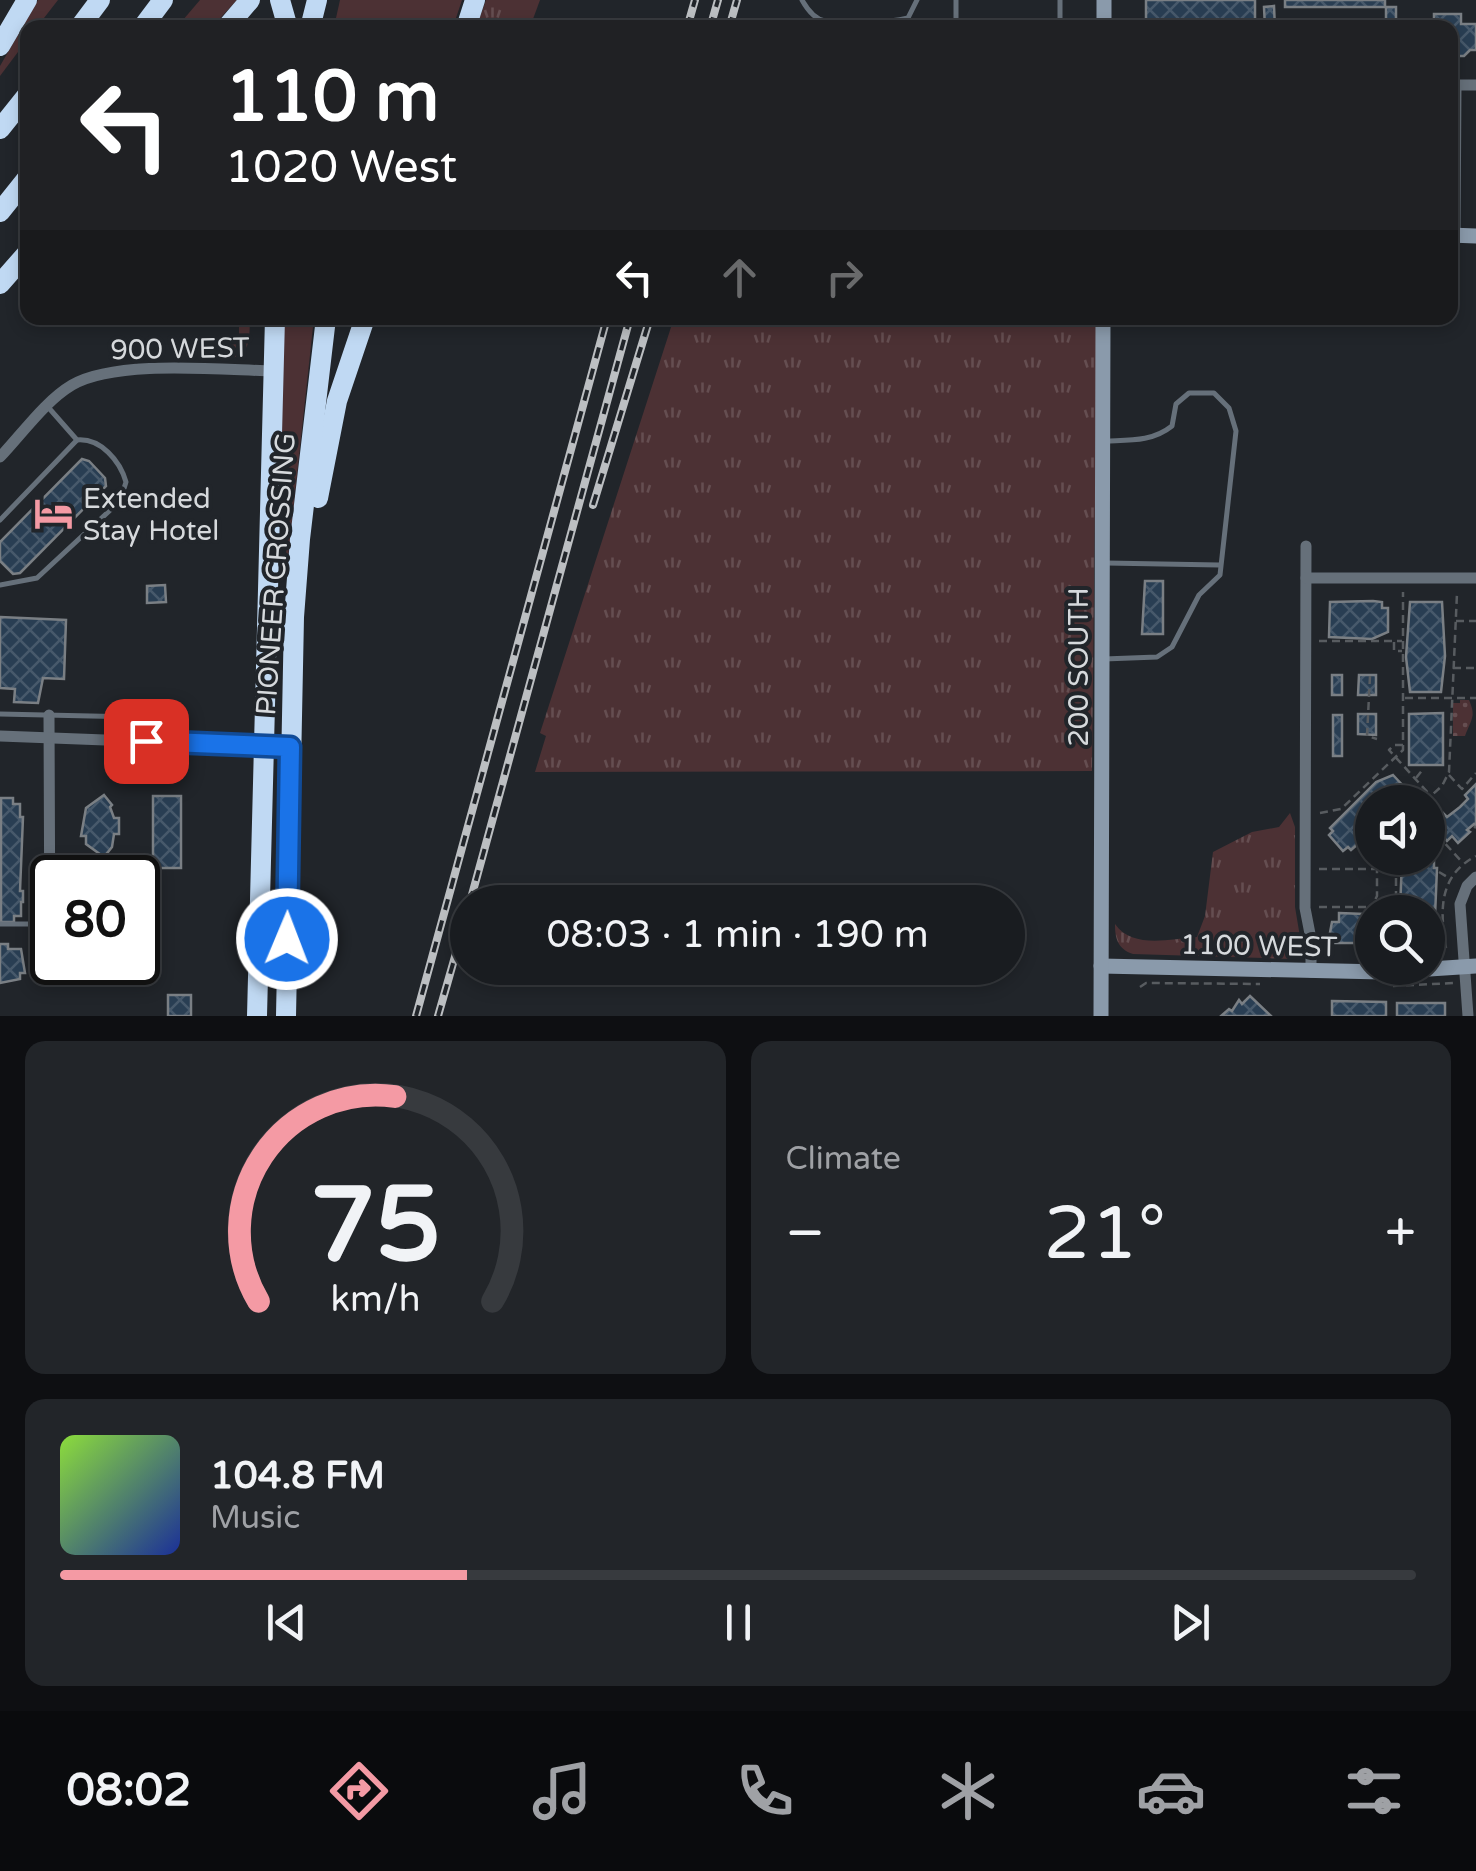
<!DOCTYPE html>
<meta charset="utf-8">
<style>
body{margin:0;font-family:"Varela Round",sans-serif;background:#222529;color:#f1f3f6;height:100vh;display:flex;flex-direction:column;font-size:38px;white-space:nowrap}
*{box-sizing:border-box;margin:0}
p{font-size:32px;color:#9fa1a5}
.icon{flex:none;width:55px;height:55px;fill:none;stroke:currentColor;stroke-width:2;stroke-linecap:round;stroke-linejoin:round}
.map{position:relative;height:1016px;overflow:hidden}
.panel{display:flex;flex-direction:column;gap:25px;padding:25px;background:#0e0f12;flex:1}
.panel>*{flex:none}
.top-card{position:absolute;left:20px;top:20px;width:1438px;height:305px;border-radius:20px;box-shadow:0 5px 15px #0003,0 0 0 2px #373a3e;background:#202124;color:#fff;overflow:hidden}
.tools{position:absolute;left:1355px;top:785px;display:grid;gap:20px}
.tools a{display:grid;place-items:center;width:90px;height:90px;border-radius:50%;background:#191c20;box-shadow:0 5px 15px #0003,0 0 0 2px #373a3e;font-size:50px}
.speed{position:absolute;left:30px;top:855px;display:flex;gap:20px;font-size:50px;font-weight:700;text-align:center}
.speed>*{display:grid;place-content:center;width:130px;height:130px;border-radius:50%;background:#191c20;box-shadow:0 5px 15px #0003,0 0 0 2px #373a3e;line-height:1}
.speed .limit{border:5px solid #111;border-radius:15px;background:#fff;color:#111}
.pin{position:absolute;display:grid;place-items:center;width:85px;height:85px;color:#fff;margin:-42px;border-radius:20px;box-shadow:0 5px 15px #0006}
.me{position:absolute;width:110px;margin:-55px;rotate:1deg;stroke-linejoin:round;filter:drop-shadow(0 0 8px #0008)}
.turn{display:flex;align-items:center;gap:35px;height:210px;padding:0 40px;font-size:45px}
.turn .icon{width:130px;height:130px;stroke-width:2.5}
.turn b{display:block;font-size:70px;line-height:85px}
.lanes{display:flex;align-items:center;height:95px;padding:0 40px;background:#0003;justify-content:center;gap:50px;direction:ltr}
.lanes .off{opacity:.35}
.big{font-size:75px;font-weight:600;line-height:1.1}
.panel .tile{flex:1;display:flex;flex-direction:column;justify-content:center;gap:15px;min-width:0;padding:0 35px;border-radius:20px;background:#222529}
.panel .dial{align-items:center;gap:0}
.dial svg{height:260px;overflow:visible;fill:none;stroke:#373a3e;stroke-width:7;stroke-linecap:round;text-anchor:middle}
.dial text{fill:#f1f3f6;stroke:none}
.song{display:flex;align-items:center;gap:30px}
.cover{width:120px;height:120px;border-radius:15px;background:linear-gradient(135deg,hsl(90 70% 55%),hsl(230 70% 35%))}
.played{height:10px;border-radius:5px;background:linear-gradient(90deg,#f49aa4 30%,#373a3e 30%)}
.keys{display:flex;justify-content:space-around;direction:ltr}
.heat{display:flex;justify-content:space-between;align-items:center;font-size:55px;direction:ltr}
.panel .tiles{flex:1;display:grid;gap:25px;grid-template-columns:1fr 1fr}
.tile:last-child{grid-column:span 2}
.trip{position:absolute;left:450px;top:885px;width:575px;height:100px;border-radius:50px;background:#191c20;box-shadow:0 5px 15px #0003,0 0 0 2px #373a3e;font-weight:600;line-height:100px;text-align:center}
.tab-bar{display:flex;height:160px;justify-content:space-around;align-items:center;background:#0a0b0d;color:#9fa1a5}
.tab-bar .icon{width:70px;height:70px}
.tab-bar .on{color:#f49aa4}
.tab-bar b{font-size:45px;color:#f1f3f6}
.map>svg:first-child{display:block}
.grass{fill:url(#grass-tufts)}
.park{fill:url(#park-dots)}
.garden{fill:#4c3134}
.building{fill:url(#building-cross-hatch);stroke:#7a7f84;stroke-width:2.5}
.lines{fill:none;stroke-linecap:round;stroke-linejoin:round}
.path{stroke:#585c60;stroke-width:2.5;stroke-dasharray:8 5;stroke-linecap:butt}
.lane{stroke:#66707a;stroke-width:5}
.street{stroke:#66707a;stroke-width:11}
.secondary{stroke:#8a9aab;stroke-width:15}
.highway{stroke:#c0d9f3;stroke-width:20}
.rail-casing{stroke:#bcbfc2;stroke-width:8}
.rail{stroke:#21252a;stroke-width:4;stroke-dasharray:11;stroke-linecap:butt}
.route-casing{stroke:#114b97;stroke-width:25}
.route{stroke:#1a73e8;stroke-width:18}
.labels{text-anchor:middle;stroke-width:8;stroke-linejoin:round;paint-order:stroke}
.street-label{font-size:28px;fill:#d6d9dc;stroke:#21252a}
.poi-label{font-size:28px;fill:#d6d9dc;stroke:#21252a;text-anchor:start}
</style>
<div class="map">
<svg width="1476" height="1016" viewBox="0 0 1476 1016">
<defs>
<pattern id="grass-tufts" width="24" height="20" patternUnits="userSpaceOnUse" patternTransform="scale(2.5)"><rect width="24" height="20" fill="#4c3134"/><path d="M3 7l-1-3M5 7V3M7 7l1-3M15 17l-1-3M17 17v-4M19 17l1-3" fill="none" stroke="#654e51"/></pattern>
<pattern id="park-dots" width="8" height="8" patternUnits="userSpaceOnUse" patternTransform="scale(2.5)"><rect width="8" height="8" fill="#4c3134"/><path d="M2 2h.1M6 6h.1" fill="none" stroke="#654e51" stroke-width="1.8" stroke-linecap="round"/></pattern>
<pattern id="building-cross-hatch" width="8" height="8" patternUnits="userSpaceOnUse" patternTransform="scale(2.5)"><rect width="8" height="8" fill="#293e53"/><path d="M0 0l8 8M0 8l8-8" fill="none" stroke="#47596b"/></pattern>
</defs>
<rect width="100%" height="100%" fill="#21252a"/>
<g class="grass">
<polygon points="486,0 540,0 530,27 476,28"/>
<path d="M239,318H250C249,335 252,353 232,358L228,355L229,345L239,344Z"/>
<polygon points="674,318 1097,318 1092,771 535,772 546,736 540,733"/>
<path d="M1290,813L1295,827V907L1301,943L1292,959L1133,954C1118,949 1115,939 1115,924C1132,949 1169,939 1197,937L1205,916L1213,852L1252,832L1279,827Z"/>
</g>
<path class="park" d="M1460,700H1469C1476,716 1472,718 1465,736H1453V703H1460Z"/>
<g class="garden">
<polygon points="38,0 58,0 37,27 28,28 27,40 0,76 0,66"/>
<polygon points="200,0 237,0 212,27 177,27"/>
<polygon points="340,0 462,0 453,27 334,27"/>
<polygon points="281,318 314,318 287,567 279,409"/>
</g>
<g class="building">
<polygon points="1146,0 1255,0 1255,26 1146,28"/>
<rect x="1285" y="0" width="100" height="7"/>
<polygon points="1274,6 1275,28 1265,28 1264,7"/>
<rect x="1386" y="7" width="10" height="21"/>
<polygon points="1434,14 1461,14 1461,24 1476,24 1476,50 1470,50 1464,56 1450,56 1450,28 1426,28 1428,23 1434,23"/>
<polygon points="1374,20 1374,28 1288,28 1288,21"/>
<polygon points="82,459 89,461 105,478 106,486 20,573 13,574 0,561 0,542"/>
<polygon points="1145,581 1163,581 1163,634 1142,634"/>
<polygon points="165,585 166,602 147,603 147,586"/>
<polygon points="1373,601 1382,602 1382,608 1388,608 1388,632 1372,639 1329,637 1330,602"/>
<polygon points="1410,602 1442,602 1445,656 1441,692 1410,692 1406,657"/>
<polygon points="0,617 66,620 64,679 43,678 38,703 14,702 15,689 0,688"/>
<rect x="1332" y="675" width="10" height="20"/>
<polygon points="1359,675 1376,675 1376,695 1358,695"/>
<polygon points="1443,713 1443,765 1409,765 1409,714"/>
<polygon points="1358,714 1376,714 1376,735 1358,734"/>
<rect x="1333" y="715" width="9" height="41"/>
<polygon points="1393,775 1408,791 1403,795 1407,798 1402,802 1372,802 1372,834 1361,845 1359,843 1351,850 1348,847 1343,851 1329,835 1333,831 1330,828 1376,782"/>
<polygon points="1476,784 1476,826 1474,824 1467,830 1470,832 1458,843 1452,836 1447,841 1432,823 1443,813 1447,817 1460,807 1468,799 1465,795"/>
<polygon points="104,795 112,805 110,807 114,818 119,818 119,834 114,834 112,847 104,857 86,844 86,836 81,836 86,808"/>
<rect x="153" y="796" width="28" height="72"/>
<polygon points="1,798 13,798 13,804 20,804 20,817 23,817 20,891 23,891 23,902 21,902 21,916 14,916 14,922 1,922"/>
<polygon points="1428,850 1434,850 1434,868 1437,868 1434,941 1428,941 1428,912 1400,912 1402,858 1428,858"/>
<polygon points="1339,913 1364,914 1364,943 1328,943 1332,922 1339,922"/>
<polygon points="0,944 8,944 8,949 21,949 25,973 20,973 20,979 0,983"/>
<rect x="168" y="995" width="23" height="21"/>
<polygon points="1250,996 1271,1016 1221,1016 1229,1009 1232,1011 1239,1000 1242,1004"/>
<polygon points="1332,1001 1386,1002 1386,1016 1332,1016"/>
<rect x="1397" y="1003" width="48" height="13"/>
</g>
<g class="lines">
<g class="path">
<polyline points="1456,621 1476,621"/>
<polyline points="1319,641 1402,641"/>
<polyline points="1394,642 1394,651 1402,651"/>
<polyline points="1453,668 1475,668"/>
<polyline points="1370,676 1367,736 1377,739"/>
<polyline points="1405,698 1476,698"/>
<polyline points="1403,745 1394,745 1389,750 1430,795"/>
<polyline points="1449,775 1462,789 1476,773"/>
<polyline points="1416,778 1424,768"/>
<polyline points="1424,802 1442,786 1449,772 1457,593"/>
<polyline points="1320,813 1341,809 1403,750 1403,592"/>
<polyline points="1428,825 1463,863"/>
<polyline points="1474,826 1476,828"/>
<polyline points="1365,844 1372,845"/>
<polyline points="1319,869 1396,869"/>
<polyline points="1439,872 1449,878"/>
<polyline points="1319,907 1368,907"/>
<polyline points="1396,912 1396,858"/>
<path d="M1446,948C1440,911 1438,876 1476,856"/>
<polyline points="1372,949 1368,914 1377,896 1377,869"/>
<polyline points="1393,986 1455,983"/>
<polyline points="1140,987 1146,983 1260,984"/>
</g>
<g class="lane">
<path d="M802,0C807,9 814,19 825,21C845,25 888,23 908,18L917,0"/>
<polyline points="956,0 956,28"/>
<polyline points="1060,28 1060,0"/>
<polyline points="0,520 77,440 48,407"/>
<polyline points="1106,563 1219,565"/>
<path d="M0,585L37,578L120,501L126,482C120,461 101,438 77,440"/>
<path d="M1104,659L1157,657L1172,647L1199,595L1220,575L1236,431L1229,408L1214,393H1189L1176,404L1172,426C1152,442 1129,440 1106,441"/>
<polyline points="0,714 136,717 135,739"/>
<polyline points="0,924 47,924"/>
</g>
<g class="street">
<polyline points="1450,85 1476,85"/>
<polyline points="1455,235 1456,85"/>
<path d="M0,457C22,434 45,401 72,385C116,359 222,370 273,371"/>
<polyline points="1306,546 1305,908 1311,939 1311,972"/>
<polyline points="1306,578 1476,578"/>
<polyline points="49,715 50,974"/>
<polyline points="0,736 290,747"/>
<polyline points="1468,1016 1460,904 1467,886 1476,877"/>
</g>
<g class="secondary">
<polyline points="1104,28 1104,0"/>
<polyline points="1450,235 1476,236"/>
<polyline points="1101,966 1383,972 1476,966"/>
<polyline points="1101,1016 1103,318"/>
</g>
<g class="highway">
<polyline points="280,0 288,28"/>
<polyline points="79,28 100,0"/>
<polyline points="142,28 163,0"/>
<polyline points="226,28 250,0"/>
<polyline points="310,28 317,0"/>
<polyline points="466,28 475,0"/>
<polyline points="0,46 27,0"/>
<polyline points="0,129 28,94"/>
<polyline points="0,212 28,177"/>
<polyline points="0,284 28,252"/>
<polyline points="318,498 337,401 365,318"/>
<polyline points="257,1016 275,318"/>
<polyline points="286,1016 294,617 300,539 326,318"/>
</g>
<defs>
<g id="rail">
<polyline points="687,28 695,0"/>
<polyline points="710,28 718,0"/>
<polyline points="729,28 737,0"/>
<polyline points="593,505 650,318"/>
<polyline points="470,902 630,318"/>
<polyline points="416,1016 607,318"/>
<polyline points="438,1016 468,911"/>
</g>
</defs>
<use href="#rail" class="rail-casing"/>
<use href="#rail" class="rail"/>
</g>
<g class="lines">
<defs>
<polyline id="route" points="146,741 290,747 287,939"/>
</defs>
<use href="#route" class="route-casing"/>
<use href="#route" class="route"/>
</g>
<defs>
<symbol id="hotel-bare" viewBox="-9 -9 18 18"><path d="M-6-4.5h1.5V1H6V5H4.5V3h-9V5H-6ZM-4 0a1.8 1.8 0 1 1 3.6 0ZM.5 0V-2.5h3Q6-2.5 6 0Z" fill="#f49aa4" stroke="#21252a" stroke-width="2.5" paint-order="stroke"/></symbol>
</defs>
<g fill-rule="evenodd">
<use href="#hotel-bare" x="26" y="486" width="55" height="55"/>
</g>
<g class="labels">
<g class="street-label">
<text transform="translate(180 348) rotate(-1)" y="10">900 WEST</text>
<text transform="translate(275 574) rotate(-86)" y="10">PIONEER CROSSING</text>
<text transform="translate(1078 667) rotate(-90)" y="10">200 SOUTH</text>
<text transform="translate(1259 945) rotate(1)" y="10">1100 WEST</text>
</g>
<g class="poi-label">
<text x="83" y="508">Extended<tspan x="83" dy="32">Stay Hotel</tspan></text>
</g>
</g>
</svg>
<div class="tools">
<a><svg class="icon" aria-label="sound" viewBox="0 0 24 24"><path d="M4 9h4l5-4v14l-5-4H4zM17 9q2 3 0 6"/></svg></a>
<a><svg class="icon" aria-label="search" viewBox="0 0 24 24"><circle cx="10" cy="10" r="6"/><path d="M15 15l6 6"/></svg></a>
</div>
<div class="speed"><div class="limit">80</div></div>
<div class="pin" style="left:146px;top:741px;background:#d93025"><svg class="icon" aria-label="arrive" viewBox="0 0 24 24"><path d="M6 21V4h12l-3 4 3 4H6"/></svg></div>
<svg class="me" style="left:287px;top:939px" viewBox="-20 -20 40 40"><circle r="17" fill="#1a73e8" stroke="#fff" stroke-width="3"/><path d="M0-11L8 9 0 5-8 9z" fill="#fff"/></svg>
<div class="trip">08:03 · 1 min · 190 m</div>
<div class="top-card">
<div class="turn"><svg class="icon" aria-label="left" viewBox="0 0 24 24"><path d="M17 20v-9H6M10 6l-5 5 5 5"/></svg><div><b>110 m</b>1020 West</div></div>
<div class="lanes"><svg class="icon" aria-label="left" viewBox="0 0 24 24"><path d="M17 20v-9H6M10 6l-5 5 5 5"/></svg><svg class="icon off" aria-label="ahead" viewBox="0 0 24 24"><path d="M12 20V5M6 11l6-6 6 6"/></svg><svg class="icon off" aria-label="right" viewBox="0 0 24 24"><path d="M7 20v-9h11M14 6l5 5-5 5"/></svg></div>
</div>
</div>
<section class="panel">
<div class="tiles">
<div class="tile dial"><svg viewBox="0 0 100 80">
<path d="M14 69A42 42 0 1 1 86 69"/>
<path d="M14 69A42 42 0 0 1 56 6" stroke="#f49aa4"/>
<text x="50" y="56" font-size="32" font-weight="700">75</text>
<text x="50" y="72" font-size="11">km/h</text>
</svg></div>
<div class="tile"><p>Climate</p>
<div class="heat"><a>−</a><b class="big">21°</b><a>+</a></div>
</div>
<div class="tile">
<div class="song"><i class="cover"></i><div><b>104.8 FM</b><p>Music</p></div></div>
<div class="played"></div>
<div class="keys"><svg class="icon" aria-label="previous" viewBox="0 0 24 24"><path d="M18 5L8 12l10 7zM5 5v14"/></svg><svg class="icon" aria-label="pause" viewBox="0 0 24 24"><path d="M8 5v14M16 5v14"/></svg><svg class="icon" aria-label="next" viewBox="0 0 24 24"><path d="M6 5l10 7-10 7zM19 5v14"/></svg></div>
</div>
</div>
</section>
<nav class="tab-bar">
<b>08:02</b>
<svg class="icon on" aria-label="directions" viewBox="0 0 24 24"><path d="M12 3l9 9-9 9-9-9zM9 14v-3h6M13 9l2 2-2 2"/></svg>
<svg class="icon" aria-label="music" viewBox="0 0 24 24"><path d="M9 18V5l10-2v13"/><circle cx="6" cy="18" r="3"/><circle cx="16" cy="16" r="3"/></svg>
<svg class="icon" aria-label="phone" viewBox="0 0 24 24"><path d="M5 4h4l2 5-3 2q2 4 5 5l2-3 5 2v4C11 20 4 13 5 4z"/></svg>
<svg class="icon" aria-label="climate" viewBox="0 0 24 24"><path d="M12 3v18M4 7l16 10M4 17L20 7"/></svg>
<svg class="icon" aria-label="car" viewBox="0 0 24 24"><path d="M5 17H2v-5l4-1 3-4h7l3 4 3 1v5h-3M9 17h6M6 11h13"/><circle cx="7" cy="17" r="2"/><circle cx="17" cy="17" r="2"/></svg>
<svg class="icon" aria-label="filters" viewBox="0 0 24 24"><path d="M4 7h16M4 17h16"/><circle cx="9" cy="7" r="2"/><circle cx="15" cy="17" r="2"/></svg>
</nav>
